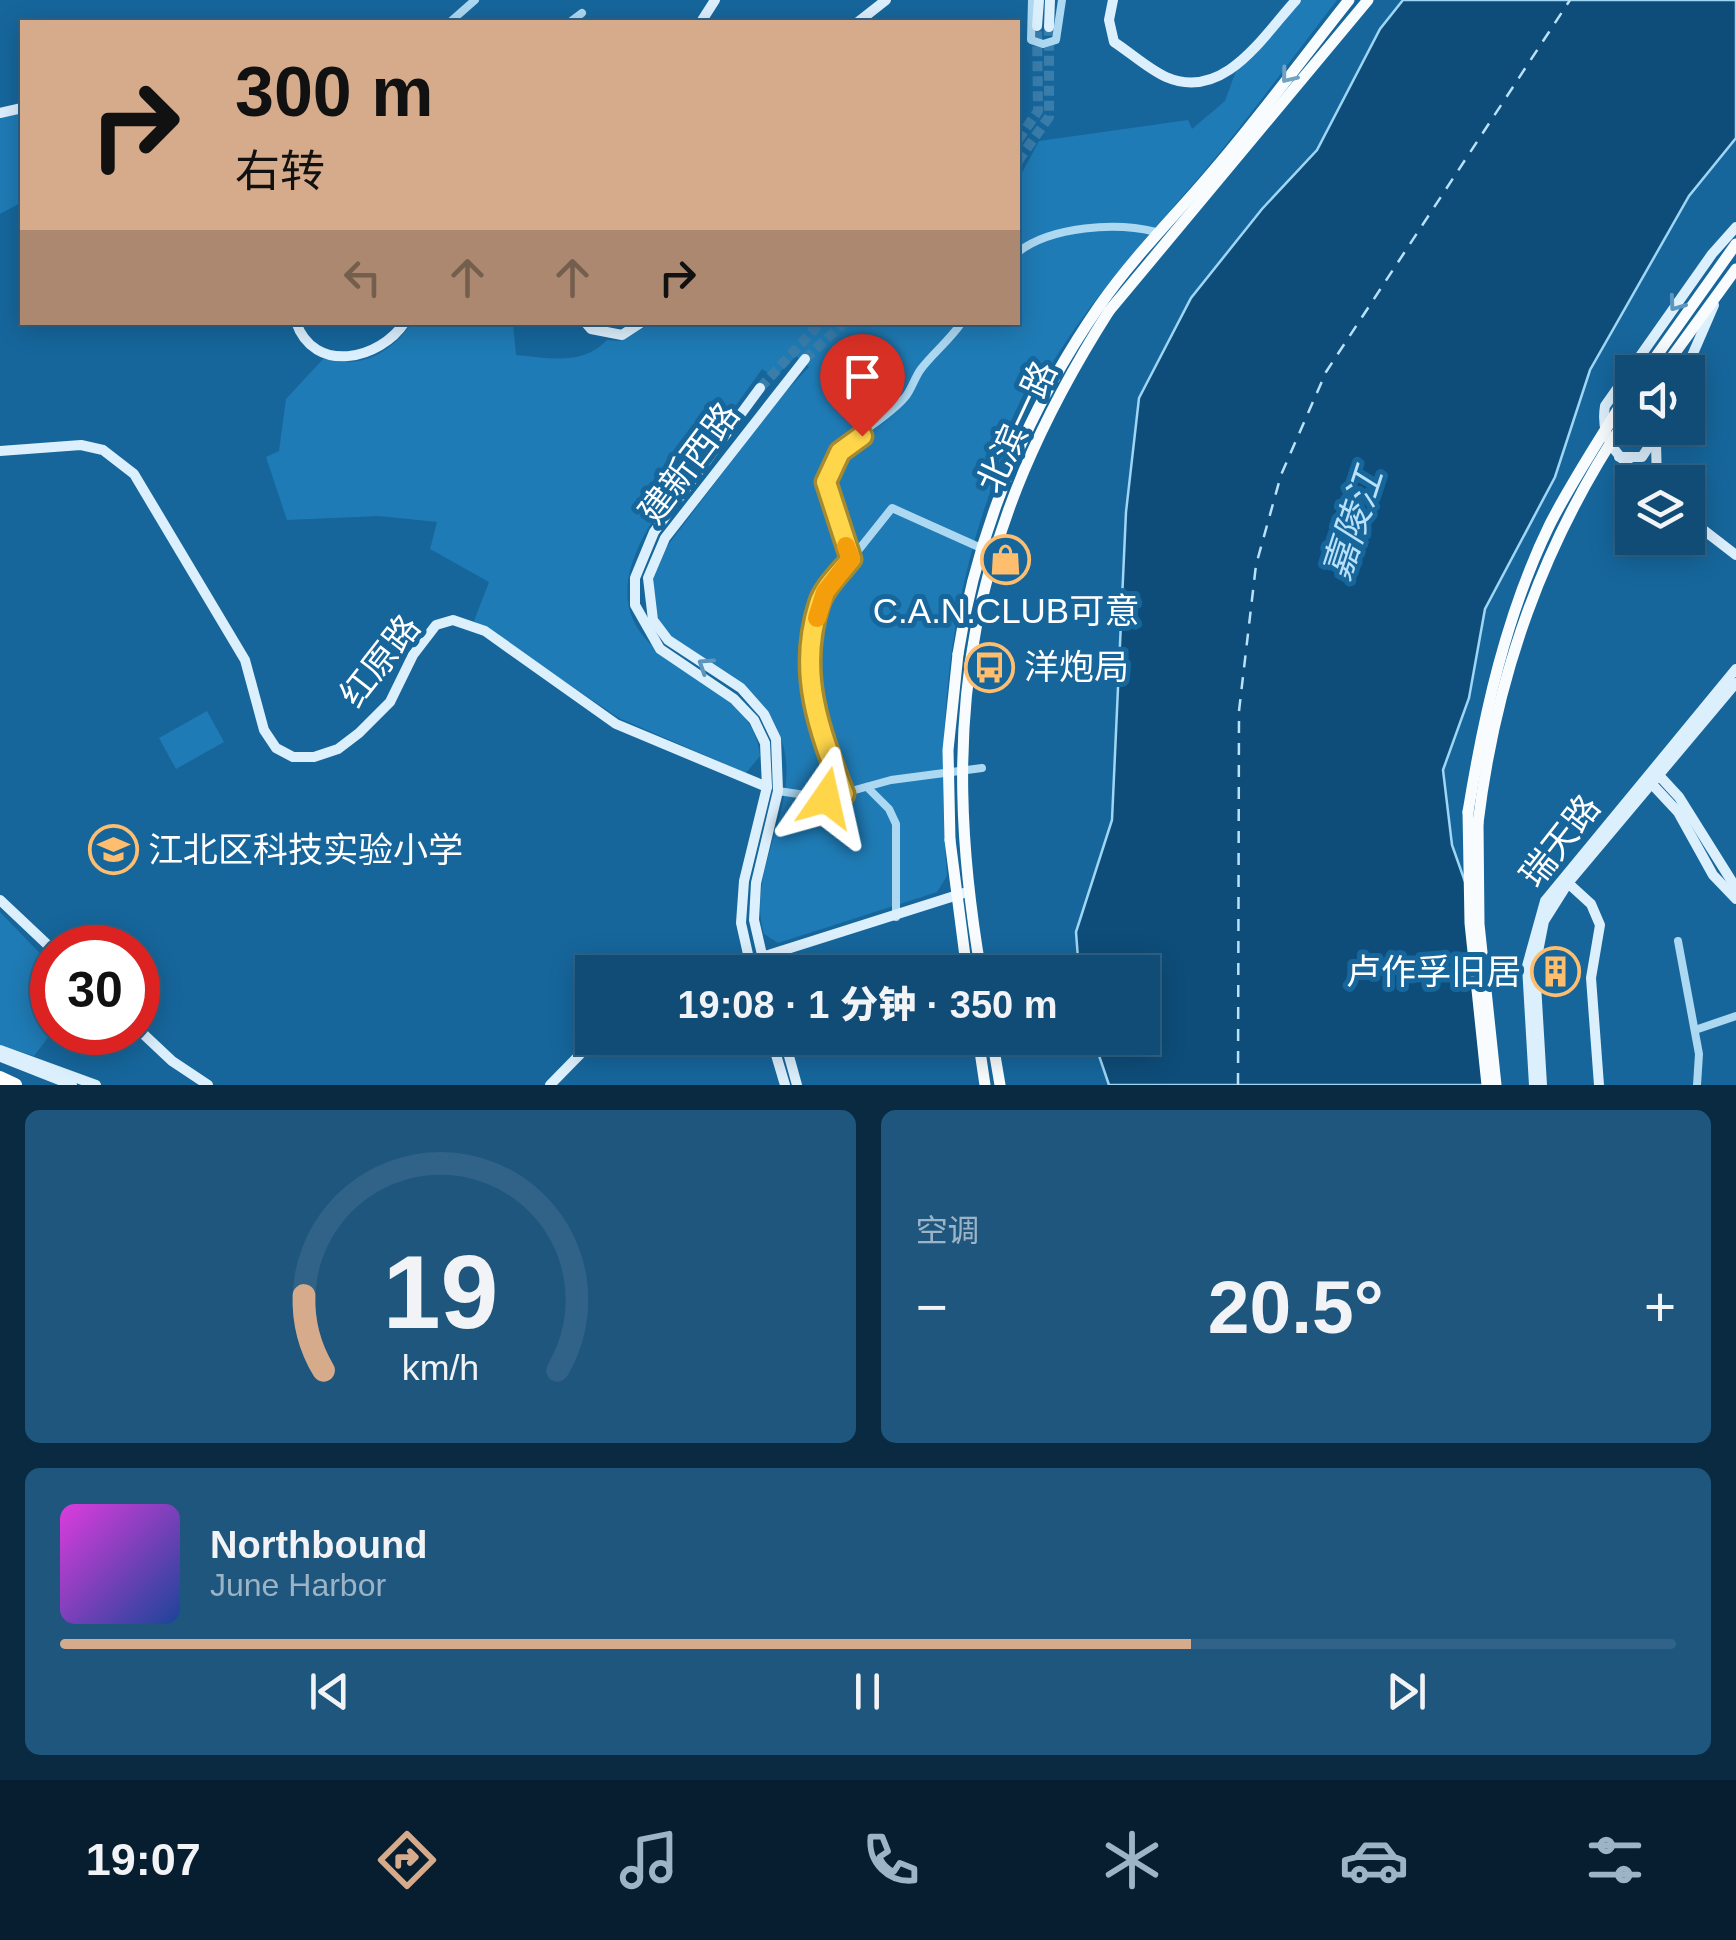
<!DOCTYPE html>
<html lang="zh">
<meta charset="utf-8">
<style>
body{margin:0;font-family:Helvetica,"Noto Sans SC",sans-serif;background:#1e567d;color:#f1f3f6;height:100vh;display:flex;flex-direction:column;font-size:38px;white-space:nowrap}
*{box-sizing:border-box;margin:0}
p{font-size:32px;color:#9cb4c5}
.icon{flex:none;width:55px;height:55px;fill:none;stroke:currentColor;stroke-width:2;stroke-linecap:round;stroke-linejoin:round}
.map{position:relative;height:1085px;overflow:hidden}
.panel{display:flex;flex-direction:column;gap:25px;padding:25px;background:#092a40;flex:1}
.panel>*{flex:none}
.guide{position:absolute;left:20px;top:20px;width:1000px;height:305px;border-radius:0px;box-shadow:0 5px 25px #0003,0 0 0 2px #306387;background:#d6ab8b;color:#111;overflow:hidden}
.tools{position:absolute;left:1615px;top:355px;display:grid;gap:20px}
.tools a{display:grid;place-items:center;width:90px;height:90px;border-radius:0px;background:#104c75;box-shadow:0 5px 25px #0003,0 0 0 2px #306387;font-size:50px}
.speed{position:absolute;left:30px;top:925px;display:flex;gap:20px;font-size:50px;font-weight:700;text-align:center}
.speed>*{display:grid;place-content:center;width:130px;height:130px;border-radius:50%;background:#104c75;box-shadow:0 5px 25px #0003,0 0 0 2px #306387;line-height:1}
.speed .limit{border:15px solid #d22;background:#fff;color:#111}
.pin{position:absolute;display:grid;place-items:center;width:85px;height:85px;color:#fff;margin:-102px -42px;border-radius:50% 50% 50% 0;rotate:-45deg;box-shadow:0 0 10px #0007}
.pin .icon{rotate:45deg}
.me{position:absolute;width:110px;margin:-55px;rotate:11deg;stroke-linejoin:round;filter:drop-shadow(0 0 8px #0008)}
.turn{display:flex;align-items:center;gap:35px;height:210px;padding:0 50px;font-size:45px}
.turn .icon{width:130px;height:130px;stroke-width:2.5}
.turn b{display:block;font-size:70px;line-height:85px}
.lanes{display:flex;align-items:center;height:95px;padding:0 50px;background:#0003;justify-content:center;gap:50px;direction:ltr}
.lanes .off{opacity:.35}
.big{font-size:75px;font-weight:800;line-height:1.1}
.panel .card{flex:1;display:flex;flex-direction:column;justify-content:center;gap:15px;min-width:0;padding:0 35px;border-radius:15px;background:#1e567d}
.panel .dial{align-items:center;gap:0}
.dial svg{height:260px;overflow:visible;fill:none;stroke:#306387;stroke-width:7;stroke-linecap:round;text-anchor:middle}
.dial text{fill:#f1f3f6;stroke:none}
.song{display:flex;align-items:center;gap:30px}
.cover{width:120px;height:120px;border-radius:15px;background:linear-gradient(135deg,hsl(300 70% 55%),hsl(220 70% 35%))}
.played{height:10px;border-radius:5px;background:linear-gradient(90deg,#d6ab8b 70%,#306387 70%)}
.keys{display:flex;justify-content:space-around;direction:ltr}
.heat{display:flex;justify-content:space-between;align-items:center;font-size:55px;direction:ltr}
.panel .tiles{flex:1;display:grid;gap:25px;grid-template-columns:1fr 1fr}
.card:last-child{grid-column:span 2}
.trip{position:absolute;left:575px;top:955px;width:585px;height:100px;border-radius:0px;background:#104c75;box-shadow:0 5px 25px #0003,0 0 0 2px #306387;font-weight:800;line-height:100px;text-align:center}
.menu{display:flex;height:160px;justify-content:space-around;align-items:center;background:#061e2f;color:#9cb4c5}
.menu .icon{width:70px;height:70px}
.menu .active{color:#d6ab8b}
.menu b{font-size:45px;color:#f1f3f6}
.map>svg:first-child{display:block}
.green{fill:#1f7bb5}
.water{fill:#0e4d79;stroke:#9fd5f5;stroke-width:2.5}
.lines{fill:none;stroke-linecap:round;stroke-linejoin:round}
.ferry{stroke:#b9e1f9;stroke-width:2.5;stroke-dasharray:12 10;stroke-linecap:butt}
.secondary-tunnel{stroke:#397dab;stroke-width:10;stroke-dasharray:10 5;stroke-linecap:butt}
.street{stroke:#add8f2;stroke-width:8}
.secondary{stroke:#dceffc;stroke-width:10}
.primary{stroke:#f8fcff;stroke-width:11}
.highway{stroke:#fff;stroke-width:14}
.primary-bridge{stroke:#f8fcff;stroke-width:11}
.oneway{stroke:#70a2c4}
.oneway2{stroke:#5b96be}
.route-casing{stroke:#a68a30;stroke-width:25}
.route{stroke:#ffd54a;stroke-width:18}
.slow{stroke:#f59e0b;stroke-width:18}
.labels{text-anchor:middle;stroke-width:10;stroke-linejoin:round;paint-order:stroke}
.street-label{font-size:35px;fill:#fff;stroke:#16669c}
.poi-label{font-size:35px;fill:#fff;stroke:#16669c;text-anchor:start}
.water-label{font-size:38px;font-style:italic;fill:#b9e1f9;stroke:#16669c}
</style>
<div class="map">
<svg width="1736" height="1085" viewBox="0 0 1736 1085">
<rect width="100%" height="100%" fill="#16669c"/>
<g class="green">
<path d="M1299,0H1337C1292,58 1249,118 1202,174C1148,236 1094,295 1051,365C956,519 933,699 947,876L937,892L778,943L764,934C744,866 809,799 778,731C746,660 624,660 659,557L777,401L809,367L796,356L775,377L762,369L648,528C566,673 753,661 760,756L746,773L619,718L474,621L489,582L430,549L437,522L379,516L287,520L266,457L279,451L286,399L324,358C362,370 390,353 412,323H513L516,355C549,358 583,366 607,340L620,341L652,323L1018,322V180L1039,141L1188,120L1192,129L1225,101L1237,68Z"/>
<polygon points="22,110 22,202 0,214 0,115"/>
<polygon points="207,711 224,742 176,769 159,738"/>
<polygon points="0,912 52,966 52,1032 34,1056 0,1045"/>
</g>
<polygon class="water" points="1403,0 1736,0 1736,138 1689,196 1590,370 1555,477 1485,609 1469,698 1443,770 1452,845 1480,924 1487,1085 1109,1085 1093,1038 1142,1038 1142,972 1079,972 1076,932 1112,820 1126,512 1139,398 1191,298 1262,209 1317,150 1380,29"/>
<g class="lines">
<polyline class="ferry" points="1238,1085 1239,711 1256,565 1281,475 1326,372 1570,0"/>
<g class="secondary-tunnel">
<polyline points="1018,140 1038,111 1037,26"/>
<polyline points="1018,161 1049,117 1049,27"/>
<polyline points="805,359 845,322"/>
<polyline points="760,388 821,322"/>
</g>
<g class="street">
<polyline points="1032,0 1031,40 1043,44 1056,40 1062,0"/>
<polyline points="450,22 475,0"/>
<polyline points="570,22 582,13"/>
<path d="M1018,252C1052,226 1116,222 1156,232"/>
<path d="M851,559C842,536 823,503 827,478C833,441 884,424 906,396C912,388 915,377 921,369C933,353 950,340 962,322"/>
<polyline points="867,787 889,809 896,824 896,917"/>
<polyline points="778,791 826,798 891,780 982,768"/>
<path d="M844,794C820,735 805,702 814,637C817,621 818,606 825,592L892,508L981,548"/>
<polyline points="1678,941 1699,1054 1697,1085"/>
<polyline points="1695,1030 1736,1016"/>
</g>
<g class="secondary">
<path d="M1113,0L1109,20L1114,42C1131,53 1148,69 1166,77C1224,102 1263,36 1296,0"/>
<polyline points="701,22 715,0"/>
<polyline points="858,22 886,0"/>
<polyline points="1037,26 1039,0"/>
<polyline points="1049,27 1050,0"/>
<polyline points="0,113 22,108"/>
<path d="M296,322C314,375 380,360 405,322"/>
<polyline points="585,322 591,329 622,335 642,322"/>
<polyline points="1685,372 1714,305"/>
<polyline points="1656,444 1657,482"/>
<polyline points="0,451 81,445 103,450 134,474 245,660 264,730 276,748 293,757 314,757 338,749 359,733 390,702 413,655 436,625 453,620 485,631 616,724 767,787"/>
<polyline points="1619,457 1642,457 1661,428"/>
<path d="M1646,482C1622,460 1599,442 1605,406L1712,254L1736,227"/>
<polyline points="1688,518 1736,555"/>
<polyline points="1655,771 1679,797 1736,888"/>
<polyline points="1650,782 1678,812 1713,875 1736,899"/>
<polyline points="1568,883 1591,904 1600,925 1591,978 1599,1085"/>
<polyline points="0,900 52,949"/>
<polyline points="715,972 967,892"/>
<polyline points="752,972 741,923 744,881 767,787 765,743 754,720 734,699 660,649 635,605 635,578 654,532 760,388"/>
<polyline points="766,972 754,920 756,883 778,791 776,739 764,714 741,688 668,640 653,620 648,578 665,538 805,359"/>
<polyline points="138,1029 172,1061 208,1085"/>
<polyline points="771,1038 785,1085"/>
<polyline points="784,1038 797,1085"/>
<polyline points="0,1050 96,1085"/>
<polyline points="1,1057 72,1085"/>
<polyline points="550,1085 596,1038"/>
<polyline points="1534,1085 1527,966 1545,901 1736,669"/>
<polyline points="1542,1085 1535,967 1544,921 1568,883 1736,683"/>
</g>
<g class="primary">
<polyline points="1109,311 1368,0"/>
<polyline points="1645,372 1736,244"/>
<polyline points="1661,372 1736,269"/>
<polyline points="1617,411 1632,390"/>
<path d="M958,654C977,529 1028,409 1100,305C1132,259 1171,220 1207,178C1257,121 1302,59 1349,0"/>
<polyline points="1468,812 1470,923 1487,1085"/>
<polyline points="1478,823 1479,924 1496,1085"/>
<polyline points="950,840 967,972"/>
<polyline points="978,1038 985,1085"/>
<polyline points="992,1038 1000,1085"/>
</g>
<polyline class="highway" points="0,1078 15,1085"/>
<g class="primary-bridge">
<path d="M1468,812C1484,714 1506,614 1550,524C1570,485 1594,448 1617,411"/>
<path d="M1478,823C1496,675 1543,543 1626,419"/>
<polyline points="950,840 948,750 958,654"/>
<path d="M981,972C937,717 969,531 1109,311"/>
</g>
</g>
<defs><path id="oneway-chevron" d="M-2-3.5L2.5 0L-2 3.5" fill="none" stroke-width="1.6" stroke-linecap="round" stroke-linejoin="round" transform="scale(2.5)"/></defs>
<use class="oneway" href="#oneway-chevron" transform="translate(1288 76) rotate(129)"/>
<g class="oneway2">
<use href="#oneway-chevron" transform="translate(1676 304) rotate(126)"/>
<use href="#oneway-chevron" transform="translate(705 665) rotate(-147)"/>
</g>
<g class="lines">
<defs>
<path id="route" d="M826,798L844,794C819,730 797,673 819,604C824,587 841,572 851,559L826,482L840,452L862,436"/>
</defs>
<use href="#route" class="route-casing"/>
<use href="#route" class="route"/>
<polyline class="slow" points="817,618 825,592 851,559 846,546"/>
</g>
<defs>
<symbol id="shop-ring" viewBox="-11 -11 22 22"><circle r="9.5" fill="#16669c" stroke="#ffbe6e" stroke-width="1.5"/><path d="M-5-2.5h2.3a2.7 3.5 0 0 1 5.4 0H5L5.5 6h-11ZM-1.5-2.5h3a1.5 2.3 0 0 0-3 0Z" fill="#ffbe6e"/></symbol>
<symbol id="bus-ring" viewBox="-11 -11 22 22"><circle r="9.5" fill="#16669c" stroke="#ffbe6e" stroke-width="1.5"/><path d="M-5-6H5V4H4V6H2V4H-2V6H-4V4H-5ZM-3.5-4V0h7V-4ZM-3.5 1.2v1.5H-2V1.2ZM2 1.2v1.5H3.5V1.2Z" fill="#ffbe6e"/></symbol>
<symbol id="school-ring" viewBox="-11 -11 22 22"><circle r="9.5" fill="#16669c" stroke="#ffbe6e" stroke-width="1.5"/><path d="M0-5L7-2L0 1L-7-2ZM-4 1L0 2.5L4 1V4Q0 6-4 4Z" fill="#ffbe6e"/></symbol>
<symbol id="building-ring" viewBox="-11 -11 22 22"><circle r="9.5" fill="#16669c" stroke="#ffbe6e" stroke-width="1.5"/><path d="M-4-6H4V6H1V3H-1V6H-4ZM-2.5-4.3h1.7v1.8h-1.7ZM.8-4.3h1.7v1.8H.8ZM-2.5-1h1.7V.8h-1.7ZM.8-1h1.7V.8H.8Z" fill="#ffbe6e"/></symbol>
</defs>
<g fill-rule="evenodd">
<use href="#shop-ring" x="978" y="532" width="55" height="55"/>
<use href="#bus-ring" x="962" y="640" width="55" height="55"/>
<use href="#school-ring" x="86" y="822" width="55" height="55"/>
<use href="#building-ring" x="1528" y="944" width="55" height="55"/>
</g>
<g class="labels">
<g class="street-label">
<text transform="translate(1017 427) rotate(-65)" y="12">北滨一路</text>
<text transform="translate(689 463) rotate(-53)" y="12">建新西路</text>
<text transform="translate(380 661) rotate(-52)" y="12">红原路</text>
<text transform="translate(1560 841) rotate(-52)" y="12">瑞天路</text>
</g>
<g class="poi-label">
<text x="1006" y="623" text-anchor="middle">C.A.N.CLUB可意</text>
<text x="1024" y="679">洋炮局</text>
<text x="148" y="862">江北区科技实验小学</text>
<text x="1521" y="984" text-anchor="end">卢作孚旧居</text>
</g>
<g class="water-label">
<text transform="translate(1353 524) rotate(-72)" y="13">嘉陵江</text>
</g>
</g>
</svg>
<div class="tools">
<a><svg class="icon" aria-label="sound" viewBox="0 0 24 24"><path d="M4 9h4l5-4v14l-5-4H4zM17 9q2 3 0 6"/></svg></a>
<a><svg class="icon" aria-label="layers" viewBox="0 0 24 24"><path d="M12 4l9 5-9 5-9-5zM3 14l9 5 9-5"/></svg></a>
</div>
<div class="speed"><div class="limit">30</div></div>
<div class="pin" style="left:862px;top:436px;background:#d93025"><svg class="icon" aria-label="arrive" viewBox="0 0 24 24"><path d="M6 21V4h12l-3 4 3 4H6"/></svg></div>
<svg class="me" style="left:826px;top:798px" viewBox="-20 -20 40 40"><path d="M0-17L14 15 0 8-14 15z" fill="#ffd54a" stroke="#fff" stroke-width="4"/></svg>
<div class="trip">19:08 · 1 分钟 · 350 m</div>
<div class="guide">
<div class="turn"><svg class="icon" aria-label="right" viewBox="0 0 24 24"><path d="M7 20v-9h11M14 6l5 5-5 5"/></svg><div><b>300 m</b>右转</div></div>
<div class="lanes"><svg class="icon off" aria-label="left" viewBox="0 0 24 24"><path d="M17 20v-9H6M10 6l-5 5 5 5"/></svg><svg class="icon off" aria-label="ahead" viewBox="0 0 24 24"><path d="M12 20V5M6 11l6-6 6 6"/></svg><svg class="icon off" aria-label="ahead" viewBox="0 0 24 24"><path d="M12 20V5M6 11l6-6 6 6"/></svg><svg class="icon" aria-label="right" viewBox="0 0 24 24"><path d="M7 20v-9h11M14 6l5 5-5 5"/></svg></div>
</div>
</div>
<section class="panel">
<div class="tiles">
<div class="card dial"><svg viewBox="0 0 100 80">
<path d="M14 69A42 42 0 1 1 86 69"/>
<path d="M14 69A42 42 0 0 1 8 46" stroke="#d6ab8b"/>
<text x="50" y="56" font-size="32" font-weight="700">19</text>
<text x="50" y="72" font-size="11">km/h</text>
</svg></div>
<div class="card"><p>空调</p>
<div class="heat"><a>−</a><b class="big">20.5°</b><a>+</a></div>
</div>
<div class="card">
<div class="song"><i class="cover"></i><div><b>Northbound</b><p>June Harbor</p></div></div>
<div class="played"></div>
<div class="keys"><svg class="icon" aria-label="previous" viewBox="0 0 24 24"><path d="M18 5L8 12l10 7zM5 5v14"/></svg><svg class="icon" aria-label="pause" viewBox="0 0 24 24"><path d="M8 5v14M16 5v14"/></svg><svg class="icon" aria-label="next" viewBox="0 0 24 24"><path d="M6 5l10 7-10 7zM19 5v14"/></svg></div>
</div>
</div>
</section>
<nav class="menu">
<b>19:07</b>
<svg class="icon active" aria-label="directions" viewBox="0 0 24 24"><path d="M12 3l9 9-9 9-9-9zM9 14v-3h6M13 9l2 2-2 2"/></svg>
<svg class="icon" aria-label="music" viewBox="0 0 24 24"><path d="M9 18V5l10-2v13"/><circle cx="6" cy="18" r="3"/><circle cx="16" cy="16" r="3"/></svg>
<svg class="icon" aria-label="phone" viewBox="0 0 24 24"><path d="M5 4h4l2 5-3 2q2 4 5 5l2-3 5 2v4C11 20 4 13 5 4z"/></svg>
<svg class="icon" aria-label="climate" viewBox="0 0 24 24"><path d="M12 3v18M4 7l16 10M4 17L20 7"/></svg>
<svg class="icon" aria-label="car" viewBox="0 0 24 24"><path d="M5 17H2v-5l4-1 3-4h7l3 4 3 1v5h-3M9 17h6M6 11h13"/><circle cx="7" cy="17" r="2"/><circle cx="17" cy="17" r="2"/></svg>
<svg class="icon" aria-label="filters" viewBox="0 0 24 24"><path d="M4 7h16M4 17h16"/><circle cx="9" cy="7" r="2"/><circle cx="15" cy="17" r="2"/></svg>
</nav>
